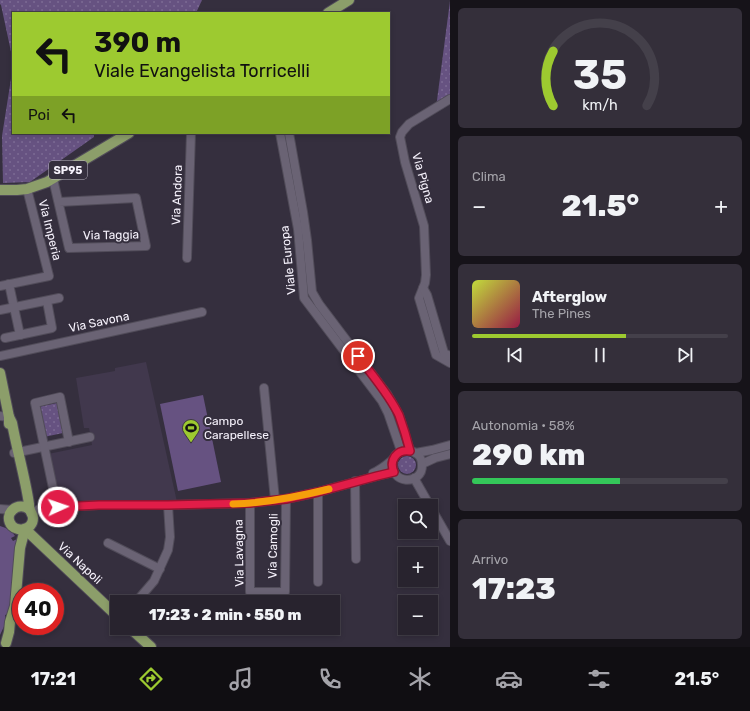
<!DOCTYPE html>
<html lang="it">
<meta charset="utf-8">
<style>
body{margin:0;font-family:Rubik,sans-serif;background:#342f3a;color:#f1f3f6;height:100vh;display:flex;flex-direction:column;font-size:15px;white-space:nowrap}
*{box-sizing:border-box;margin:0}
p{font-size:13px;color:#a5a4aa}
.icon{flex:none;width:22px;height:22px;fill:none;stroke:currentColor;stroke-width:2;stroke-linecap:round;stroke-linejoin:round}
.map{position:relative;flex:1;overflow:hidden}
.sheet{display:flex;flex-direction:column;gap:8px;padding:8px;background:#161319;width:300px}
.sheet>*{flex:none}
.guide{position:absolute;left:12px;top:12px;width:378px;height:122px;border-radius:0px;box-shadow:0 2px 6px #0003,0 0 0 1px #44404a;background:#9dca30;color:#111;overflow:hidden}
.tools{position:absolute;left:398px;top:499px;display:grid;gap:8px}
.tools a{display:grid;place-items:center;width:40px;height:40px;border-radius:0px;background:#28232e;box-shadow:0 2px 6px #0003,0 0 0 1px #44404a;font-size:20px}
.speed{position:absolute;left:12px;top:583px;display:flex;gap:8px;font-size:20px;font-weight:700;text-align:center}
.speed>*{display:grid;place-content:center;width:52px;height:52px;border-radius:50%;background:#28232e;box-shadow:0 2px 6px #0003,0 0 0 1px #44404a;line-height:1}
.speed .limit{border:6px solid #d22;background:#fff;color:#111}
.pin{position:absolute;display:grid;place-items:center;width:34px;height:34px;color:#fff;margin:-17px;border:2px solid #fff;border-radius:50%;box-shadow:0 1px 4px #0007}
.me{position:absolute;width:44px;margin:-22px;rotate:87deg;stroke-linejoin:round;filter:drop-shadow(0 0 3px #0008)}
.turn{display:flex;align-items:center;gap:14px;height:84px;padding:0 16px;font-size:18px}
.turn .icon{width:52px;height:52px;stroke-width:2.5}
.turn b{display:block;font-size:28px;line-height:34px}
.then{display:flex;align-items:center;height:38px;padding:0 16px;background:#0003;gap:8px;font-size:15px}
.big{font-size:30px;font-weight:800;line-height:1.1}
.sheet .card{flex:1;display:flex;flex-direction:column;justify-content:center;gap:6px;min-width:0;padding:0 14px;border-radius:6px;background:#342f3a}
.sheet .dial{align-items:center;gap:0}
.dial svg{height:104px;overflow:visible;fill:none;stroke:#44404a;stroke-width:7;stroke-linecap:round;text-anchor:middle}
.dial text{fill:#f1f3f6;stroke:none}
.song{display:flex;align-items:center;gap:12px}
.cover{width:48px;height:48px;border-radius:6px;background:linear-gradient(135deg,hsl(70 70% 55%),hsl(340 70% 35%))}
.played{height:4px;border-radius:2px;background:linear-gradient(90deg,#9dca30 60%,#44404a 60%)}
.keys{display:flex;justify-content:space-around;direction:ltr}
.heat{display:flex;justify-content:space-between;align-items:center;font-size:22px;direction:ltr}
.charge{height:6px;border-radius:3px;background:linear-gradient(90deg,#34c759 58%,#44404a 0)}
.trip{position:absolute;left:110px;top:595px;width:230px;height:40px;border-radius:0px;background:#28232e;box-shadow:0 2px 6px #0003,0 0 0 1px #44404a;font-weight:800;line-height:40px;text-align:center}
.tabs{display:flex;height:64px;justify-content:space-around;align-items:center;background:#100e12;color:#a5a4aa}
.tabs .icon{width:28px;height:28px}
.tabs .active{color:#9dca30}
.tabs b{font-size:18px;color:#f1f3f6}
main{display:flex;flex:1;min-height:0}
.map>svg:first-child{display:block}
.built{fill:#41384d}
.grass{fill:url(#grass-dots)}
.park{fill:#665281}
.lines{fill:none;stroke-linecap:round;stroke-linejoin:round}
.minor-casing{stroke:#514c59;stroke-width:10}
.major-casing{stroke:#514c59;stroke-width:12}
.minor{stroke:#6a6374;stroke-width:8}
.major{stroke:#8c9e6a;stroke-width:10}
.route-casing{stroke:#92132f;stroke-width:10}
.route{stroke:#e11d48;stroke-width:7}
.slow{stroke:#f59e0b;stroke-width:7}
.labels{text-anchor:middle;stroke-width:4;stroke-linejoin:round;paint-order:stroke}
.shield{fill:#352f3e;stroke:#bcb8c3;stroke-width:1}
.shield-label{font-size:11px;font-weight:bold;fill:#f6f2fc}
.street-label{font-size:12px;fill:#f6f2fc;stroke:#352f3e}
.poi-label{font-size:12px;fill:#f6f2fc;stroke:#352f3e;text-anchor:start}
</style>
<main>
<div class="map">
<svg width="450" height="647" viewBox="0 0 450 647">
<defs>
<pattern id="grass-dots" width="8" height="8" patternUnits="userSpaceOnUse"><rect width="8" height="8" fill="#665281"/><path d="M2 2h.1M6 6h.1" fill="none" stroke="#7c6b94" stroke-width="1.8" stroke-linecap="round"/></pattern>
</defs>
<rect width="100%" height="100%" fill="#352f3e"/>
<polygon class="built" points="146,362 177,502 112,502 110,500 58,501 48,454 92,445 89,428 84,428 76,378 115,371 115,368"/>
<g class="grass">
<polygon points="0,0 202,0 196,13 13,13 13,61 1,5 0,4"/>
<polygon points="450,1 450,98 436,108"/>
<polygon points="13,66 13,133 94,133 94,137 30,182 3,183 2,136"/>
<polygon points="57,403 63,433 44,437 38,407"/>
<circle cx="407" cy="465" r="9"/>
</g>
<g class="park">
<polygon points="203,395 221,482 178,491 160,404"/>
<path d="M0,526C6,528 11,530 15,536L11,538L13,541L17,539L9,614L5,615V619L7,620L0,635Z"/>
</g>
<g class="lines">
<defs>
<g id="minor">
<polyline points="450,99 409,124 402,132 400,137 405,162 424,226 426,275 425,283 419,298 436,355 450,363"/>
<polyline points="280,133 298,229 304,298 382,401 388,413 400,448 401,452"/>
<polyline points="289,133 303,212 307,240 312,292 319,304 387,394 399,415 410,451"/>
<polyline points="53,179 69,248 146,246 136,198 59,202"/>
<polyline points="187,258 191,133"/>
<polyline points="9,284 20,335"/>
<polyline points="0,286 49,276 27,189"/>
<polyline points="423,288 427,295 444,353 450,356"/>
<polyline points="0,310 59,298"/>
<polyline points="5,338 52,328 47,301"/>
<polyline points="0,356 202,312"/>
<polyline points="264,388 275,500"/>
<polyline points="0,416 9,417"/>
<polyline points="14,453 90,437"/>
<polyline points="416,453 432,450 450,445"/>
<polyline points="422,464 435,458 450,454"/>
<path d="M373,473C380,470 385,466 391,461C394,459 394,456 397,454C402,449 411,449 417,454C420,456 422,461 422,465C423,486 388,485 393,460"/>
<polyline points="414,478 430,506"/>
<polyline points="355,481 356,559"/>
<polyline points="250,503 250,592 285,592 286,499"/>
<polyline points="57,507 35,403 60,397 69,442"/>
<polyline points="431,508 450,541"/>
<polyline points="0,509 13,510"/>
<polyline points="32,513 41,508 57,507 99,505 168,505 250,503 286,499 318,492 377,476 394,472"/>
<polyline points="108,543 160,569"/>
<polyline points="318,582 318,492"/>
<polyline points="136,602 154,581 168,550 170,537 168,505"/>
</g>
<g id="major">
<polyline points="328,13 349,0"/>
<polyline points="0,190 17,190 27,189 47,182 129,133"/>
<polyline points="0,373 9,417 9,424"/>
<path d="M9,417L12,423C17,450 25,477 29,504C29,506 29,508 30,510C31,513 33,515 33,518C33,524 29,528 24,529C20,530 15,529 12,526C2,514 18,500 30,510"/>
<polyline points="25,529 117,616"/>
<polyline points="130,628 151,647"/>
<polyline points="6,643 9,632 10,622 15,606 20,548 25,529"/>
</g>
</defs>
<use href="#minor" class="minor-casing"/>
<use href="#major" class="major-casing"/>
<use href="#minor" class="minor"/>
<use href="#major" class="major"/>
</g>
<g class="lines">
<defs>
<path id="route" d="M58,507L99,505H168L250,503L286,499L318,492L377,476L394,472C389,461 396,449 410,451C407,439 403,426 399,415C389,394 372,375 358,356"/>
</defs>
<use href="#route" class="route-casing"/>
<use href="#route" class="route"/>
<path class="slow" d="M233,504C266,503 297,497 329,489"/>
</g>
<defs>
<symbol id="stadium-pin" viewBox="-11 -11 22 30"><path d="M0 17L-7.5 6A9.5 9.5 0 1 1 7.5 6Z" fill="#9dca30" stroke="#352f3e"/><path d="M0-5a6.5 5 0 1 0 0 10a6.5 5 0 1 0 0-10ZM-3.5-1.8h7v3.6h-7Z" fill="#111"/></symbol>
</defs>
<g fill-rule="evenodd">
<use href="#stadium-pin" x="181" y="418" width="20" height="27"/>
</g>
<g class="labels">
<rect class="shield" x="49" y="161" width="38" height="18" rx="3"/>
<g class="shield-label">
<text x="68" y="174">SP95</text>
</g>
<g class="street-label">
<text transform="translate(423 178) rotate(74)" y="4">Via Pigna</text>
<text transform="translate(177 195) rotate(-88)" y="4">Via Andora</text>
<text transform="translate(50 230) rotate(76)" y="4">Via Imperia</text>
<text transform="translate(111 235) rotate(-1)" y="4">Via Taggia</text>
<text transform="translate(288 260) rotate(-96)" y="4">Viale Europa</text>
<text transform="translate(99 322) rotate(-12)" y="4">Via Savona</text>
<text transform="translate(273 546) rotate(-89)" y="4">Via Camogli</text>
<text transform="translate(239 553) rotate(-91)" y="4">Via Lavagna</text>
<text transform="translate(80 563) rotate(43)" y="4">Via Napoli</text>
</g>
<g class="poi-label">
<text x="204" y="425">Campo<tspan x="204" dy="14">Carapellese</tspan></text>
</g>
</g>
</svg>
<div class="tools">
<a><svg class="icon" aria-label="search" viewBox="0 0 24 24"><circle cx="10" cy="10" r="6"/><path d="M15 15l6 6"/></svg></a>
<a>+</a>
<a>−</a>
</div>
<div class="speed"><div class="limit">40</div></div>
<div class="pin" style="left:358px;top:356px;background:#d93025"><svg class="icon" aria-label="arrive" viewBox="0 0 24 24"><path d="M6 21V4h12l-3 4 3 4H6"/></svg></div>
<svg class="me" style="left:58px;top:507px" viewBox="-20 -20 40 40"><circle r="17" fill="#e11d48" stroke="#fff" stroke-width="3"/><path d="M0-11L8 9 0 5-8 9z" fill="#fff"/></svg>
<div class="trip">17:23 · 2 min · 550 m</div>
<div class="guide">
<div class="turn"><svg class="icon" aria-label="left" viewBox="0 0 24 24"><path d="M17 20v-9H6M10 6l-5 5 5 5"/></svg><div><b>390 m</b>Viale Evangelista Torricelli</div></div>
<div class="then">Poi<svg class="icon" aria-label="left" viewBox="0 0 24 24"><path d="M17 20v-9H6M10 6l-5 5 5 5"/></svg></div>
</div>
</div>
<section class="sheet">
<div class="card dial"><svg viewBox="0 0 100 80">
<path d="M14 69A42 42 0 1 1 86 69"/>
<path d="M14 69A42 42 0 0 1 14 27" stroke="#9dca30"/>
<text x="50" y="56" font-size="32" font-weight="700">35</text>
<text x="50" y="72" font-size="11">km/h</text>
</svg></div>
<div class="card"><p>Clima</p>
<div class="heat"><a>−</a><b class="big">21.5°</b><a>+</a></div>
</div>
<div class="card">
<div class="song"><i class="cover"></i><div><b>Afterglow</b><p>The Pines</p></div></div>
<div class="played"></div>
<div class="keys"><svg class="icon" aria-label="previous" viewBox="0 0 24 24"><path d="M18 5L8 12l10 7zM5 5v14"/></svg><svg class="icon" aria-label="pause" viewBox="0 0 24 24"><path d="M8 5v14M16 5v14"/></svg><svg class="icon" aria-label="next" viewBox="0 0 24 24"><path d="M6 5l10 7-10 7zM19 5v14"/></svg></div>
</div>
<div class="card"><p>Autonomia · 58%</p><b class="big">290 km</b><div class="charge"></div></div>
<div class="card"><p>Arrivo</p><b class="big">17:23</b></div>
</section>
</main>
<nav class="tabs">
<b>17:21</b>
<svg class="icon active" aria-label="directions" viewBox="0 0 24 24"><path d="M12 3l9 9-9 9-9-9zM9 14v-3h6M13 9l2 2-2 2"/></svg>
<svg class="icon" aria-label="music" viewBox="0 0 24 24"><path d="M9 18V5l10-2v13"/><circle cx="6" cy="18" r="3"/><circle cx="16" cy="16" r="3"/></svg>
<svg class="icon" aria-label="phone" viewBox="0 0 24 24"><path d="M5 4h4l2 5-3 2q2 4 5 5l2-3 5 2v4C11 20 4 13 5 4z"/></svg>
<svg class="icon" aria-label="climate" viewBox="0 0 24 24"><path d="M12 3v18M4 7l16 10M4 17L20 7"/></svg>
<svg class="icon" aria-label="car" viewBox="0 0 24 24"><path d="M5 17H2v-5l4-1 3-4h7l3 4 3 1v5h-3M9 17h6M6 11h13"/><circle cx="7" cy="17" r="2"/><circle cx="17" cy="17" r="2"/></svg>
<svg class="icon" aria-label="filters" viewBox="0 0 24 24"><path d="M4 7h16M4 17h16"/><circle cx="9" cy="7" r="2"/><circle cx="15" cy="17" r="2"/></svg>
<b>21.5°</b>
</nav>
